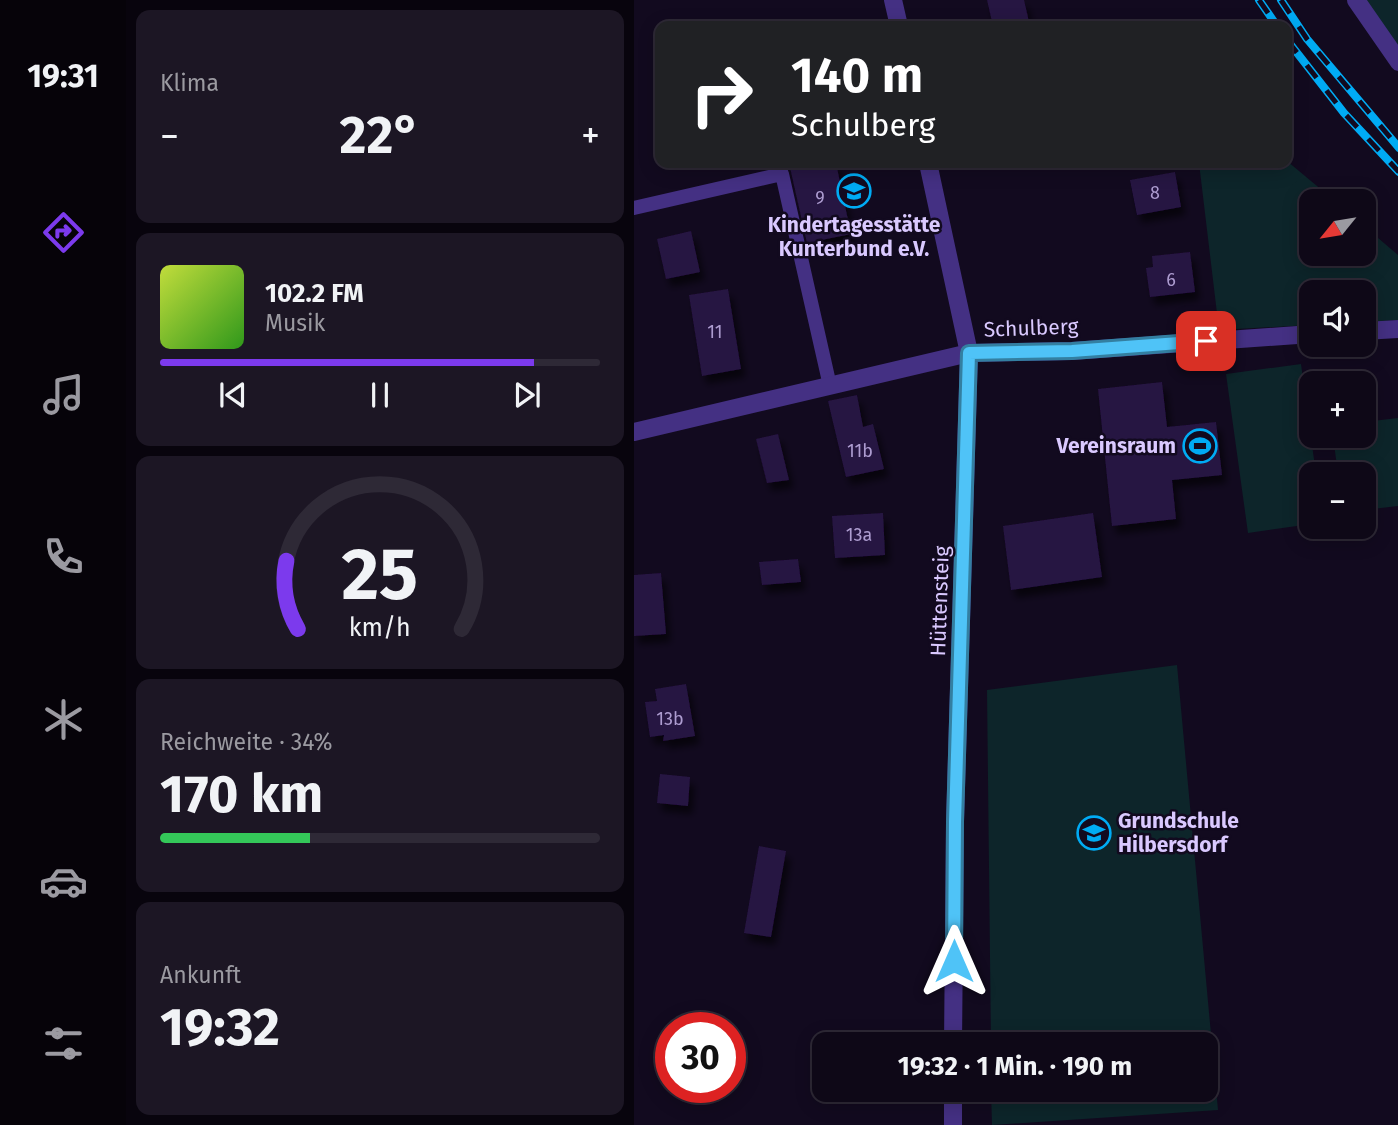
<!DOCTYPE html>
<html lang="de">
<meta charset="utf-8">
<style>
body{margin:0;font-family:"Fira Sans",sans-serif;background:#1c1624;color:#f1f3f6;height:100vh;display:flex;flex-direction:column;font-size:26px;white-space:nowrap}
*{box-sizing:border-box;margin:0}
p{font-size:23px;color:#9b9aa1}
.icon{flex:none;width:38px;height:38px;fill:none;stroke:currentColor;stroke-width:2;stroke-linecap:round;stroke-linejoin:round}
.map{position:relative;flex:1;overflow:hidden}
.panel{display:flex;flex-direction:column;gap:10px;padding:10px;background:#08040d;width:508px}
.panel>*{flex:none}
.hud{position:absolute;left:21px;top:21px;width:637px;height:147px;border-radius:14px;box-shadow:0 4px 18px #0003,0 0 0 2px #2e2936;background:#202124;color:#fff;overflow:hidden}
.needle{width:46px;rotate:240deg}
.fabs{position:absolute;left:665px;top:189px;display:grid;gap:14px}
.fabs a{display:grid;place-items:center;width:77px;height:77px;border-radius:14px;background:#0e0817;box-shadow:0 4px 18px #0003,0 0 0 2px #2e2936;font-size:35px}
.speed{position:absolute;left:21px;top:1012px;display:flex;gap:14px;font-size:35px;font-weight:700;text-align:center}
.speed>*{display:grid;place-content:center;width:91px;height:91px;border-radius:50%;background:#0e0817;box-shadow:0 4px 18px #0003,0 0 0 2px #2e2936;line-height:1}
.speed .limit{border:10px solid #d22;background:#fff;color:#111}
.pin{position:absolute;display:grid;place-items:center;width:60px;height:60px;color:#fff;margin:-30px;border-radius:14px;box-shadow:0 4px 10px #0006}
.me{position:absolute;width:77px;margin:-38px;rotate:0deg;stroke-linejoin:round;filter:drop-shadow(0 0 5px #0008)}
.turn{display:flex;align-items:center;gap:24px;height:147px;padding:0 21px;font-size:32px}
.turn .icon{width:91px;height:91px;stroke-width:2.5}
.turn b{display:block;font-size:49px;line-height:60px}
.big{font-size:52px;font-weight:700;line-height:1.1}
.panel .tile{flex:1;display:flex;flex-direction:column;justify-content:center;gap:10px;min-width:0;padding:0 24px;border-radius:14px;background:#1c1624}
.panel .dial{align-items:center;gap:0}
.dial svg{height:182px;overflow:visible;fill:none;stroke:#2e2936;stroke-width:7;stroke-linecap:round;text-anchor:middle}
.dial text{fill:#f1f3f6;stroke:none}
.song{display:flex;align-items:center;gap:21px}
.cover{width:84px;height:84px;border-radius:10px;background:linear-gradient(135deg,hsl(70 70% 55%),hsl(110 70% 35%))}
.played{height:7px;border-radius:4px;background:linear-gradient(90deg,#7c3aed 85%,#2e2936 85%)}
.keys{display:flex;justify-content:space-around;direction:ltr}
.heat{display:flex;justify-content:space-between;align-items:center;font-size:38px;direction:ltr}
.charge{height:10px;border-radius:5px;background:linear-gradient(90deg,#34c759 34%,#2e2936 0)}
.trip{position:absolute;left:178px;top:1032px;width:406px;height:70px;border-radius:14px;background:#0e0817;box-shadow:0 4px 18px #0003,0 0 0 2px #2e2936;font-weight:700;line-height:70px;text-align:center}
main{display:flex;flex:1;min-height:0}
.dock{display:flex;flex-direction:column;width:126px;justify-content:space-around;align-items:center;background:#060309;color:#9b9aa1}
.dock .icon{width:49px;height:49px}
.dock .active{color:#7c3aed}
.dock b{font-size:32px;color:#f1f3f6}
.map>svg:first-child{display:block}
.green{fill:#0d252a}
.building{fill:#271442;filter:url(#shadow)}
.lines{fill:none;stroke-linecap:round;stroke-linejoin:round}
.lane{stroke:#443083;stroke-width:14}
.street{stroke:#443083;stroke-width:18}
.rail-casing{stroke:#00abf4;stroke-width:8}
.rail{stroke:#120a1f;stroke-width:5;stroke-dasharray:16;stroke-linecap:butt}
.route-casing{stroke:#337fa1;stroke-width:18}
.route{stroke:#4fc3f7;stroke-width:12}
.labels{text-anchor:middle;stroke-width:5;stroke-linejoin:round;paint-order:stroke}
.number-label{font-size:18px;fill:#ad9cd0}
.poi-label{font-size:21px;font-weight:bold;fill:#dac9ff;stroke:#120a1f}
.street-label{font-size:21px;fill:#dac9ff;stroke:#120a1f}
</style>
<main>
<nav class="dock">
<b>19:31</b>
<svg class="icon active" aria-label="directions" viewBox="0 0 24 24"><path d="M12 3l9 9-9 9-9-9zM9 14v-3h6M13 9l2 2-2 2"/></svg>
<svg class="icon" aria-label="music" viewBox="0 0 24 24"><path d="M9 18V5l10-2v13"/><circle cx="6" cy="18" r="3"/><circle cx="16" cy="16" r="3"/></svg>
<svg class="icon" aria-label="phone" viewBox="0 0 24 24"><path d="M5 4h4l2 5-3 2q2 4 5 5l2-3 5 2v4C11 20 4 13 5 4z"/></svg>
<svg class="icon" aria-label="climate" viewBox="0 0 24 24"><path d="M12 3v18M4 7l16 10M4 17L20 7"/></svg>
<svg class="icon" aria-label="car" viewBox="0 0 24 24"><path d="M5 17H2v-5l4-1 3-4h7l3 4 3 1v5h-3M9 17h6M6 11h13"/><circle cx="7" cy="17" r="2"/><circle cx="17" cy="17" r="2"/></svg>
<svg class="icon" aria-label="filters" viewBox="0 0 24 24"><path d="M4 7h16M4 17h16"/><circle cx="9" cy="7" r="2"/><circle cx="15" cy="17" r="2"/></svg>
</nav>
<section class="panel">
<div class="tile"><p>Klima</p>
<div class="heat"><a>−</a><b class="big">22°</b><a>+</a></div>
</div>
<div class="tile">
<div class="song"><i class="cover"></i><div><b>102.2 FM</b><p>Musik</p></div></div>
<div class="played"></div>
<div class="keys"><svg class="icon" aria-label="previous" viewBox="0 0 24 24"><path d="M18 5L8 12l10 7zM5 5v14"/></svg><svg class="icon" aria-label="pause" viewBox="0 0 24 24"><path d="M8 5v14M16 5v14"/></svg><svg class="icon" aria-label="next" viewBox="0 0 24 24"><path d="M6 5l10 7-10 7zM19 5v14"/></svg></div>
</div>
<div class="tile dial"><svg viewBox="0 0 100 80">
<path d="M14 69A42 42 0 1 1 86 69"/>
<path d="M14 69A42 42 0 0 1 9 39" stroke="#7c3aed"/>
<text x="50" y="56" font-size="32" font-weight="700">25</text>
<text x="50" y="72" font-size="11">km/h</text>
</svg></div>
<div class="tile"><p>Reichweite · 34%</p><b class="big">170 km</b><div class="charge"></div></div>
<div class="tile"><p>Ankunft</p><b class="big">19:32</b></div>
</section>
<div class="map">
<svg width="765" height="1125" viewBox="0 0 765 1125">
<defs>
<filter id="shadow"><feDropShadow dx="4.5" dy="8" stdDeviation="3.5" flood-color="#0009"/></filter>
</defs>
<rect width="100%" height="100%" fill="#120a1f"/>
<g class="green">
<polygon points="722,0 764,0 764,62"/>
<polygon points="653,161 701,201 677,201 677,254 730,254 730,226 764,255 764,320 730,322 730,292 677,292 677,325 585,330 565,163"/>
<polygon points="667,364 682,474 677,474 677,524 614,533 592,374"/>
<polygon points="764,418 764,506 730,510 730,474 704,474 699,436 730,436 730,422"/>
<polygon points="543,665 584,1110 358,1125 357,1090 572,1090 572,1045 357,1045 353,690"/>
</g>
<g class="building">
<polygon points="353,0 390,0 396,26 359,26"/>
<polygon points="155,163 202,163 217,234 173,243"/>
<polygon points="541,172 547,207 503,215 496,180"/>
<polygon points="57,231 66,272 32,279 23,239"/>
<polygon points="556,252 561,292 516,297 512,268 519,267 518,256"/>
<polygon points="94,289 107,369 68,376 55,295"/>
<polygon points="528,382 533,427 582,422 588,475 538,480 542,519 478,526 464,389"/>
<polygon points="223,395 229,427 239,424 250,469 212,477 194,401"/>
<polygon points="144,434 155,480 133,483 122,439"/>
<polygon points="249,513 251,555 201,558 198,516"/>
<polygon points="459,513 468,577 377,590 369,526"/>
<polygon points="164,559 167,582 128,585 125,562"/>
<polygon points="27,573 32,634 0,636 0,575"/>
<polygon points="52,684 61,736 29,741 30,735 16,737 11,702 23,701 21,689"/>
<polygon points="26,774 56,777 54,806 23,803"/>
<polygon points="125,846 152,851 137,937 110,933"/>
</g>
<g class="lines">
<polyline class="lane" points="0,208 148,174 196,386"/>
<g class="street">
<polyline points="259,0 265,26"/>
<polyline points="722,0 765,62"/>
<polyline points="294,163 335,353 321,822 319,1045"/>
<polyline points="730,331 765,329"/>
<polyline points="0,432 335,353 438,351 677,334"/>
<polyline points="319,1125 319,1090"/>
</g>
<defs>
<g id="rail">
<polyline points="625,0 643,26"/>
<polyline points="647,0 673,39 765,148"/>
<polyline points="653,40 710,113 765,172"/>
</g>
</defs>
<use href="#rail" class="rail-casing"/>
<use href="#rail" class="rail"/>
</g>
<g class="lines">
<defs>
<polyline id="route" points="320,961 321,822 335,353 438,351 572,341"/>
</defs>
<use href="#route" class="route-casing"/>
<use href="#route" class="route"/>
</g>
<defs>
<symbol id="school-ring" viewBox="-11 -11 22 22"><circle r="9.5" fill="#120a1f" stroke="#00abf4" stroke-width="1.5"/><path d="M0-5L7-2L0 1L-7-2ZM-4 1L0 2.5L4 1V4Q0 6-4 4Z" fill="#00abf4"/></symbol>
<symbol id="stadium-ring" viewBox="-11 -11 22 22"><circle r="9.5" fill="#120a1f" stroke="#00abf4" stroke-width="1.5"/><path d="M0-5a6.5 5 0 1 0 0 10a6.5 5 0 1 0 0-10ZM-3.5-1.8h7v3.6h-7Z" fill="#00abf4"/></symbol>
</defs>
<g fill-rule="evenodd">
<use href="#school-ring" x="201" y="172" width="38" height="38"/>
<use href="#stadium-ring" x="547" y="427" width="38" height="38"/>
<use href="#school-ring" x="441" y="814" width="38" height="38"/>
</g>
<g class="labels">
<g class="number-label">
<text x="521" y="199">8</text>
<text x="186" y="204">9</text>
<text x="537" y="286">6</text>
<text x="81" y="338">11</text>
<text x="226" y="457">11b</text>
<text x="225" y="541">13a</text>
<text x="36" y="725">13b</text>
</g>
<g class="poi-label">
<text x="220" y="232">Kindertagesstätte<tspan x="220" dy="24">Kunterbund e.V.</tspan></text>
<text x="542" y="453" text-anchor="end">Vereinsraum</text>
<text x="484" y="828" text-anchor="start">Grundschule<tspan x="484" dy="24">Hilbersdorf</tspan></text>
</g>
<g class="street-label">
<text transform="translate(397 328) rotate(-2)" y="7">Schulberg</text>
<text transform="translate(306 601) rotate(-88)" y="7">Hüttensteig</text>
</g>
</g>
</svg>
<div class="fabs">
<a><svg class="needle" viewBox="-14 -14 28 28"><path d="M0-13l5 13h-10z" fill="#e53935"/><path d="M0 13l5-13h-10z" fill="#9b9aa1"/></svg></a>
<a><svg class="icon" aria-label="sound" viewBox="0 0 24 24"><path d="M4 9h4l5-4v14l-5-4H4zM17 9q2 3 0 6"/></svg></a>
<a>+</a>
<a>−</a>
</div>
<div class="speed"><div class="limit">30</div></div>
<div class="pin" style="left:572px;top:341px;background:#d93025"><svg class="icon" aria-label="arrive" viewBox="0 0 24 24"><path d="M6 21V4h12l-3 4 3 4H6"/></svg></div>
<svg class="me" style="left:320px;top:961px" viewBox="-20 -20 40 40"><path d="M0-17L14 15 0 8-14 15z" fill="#4fc3f7" stroke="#fff" stroke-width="4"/></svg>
<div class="trip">19:32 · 1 Min. · 190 m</div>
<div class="hud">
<div class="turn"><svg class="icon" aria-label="right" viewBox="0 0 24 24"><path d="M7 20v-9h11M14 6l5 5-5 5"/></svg><div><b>140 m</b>Schulberg</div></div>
</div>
</div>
</main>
